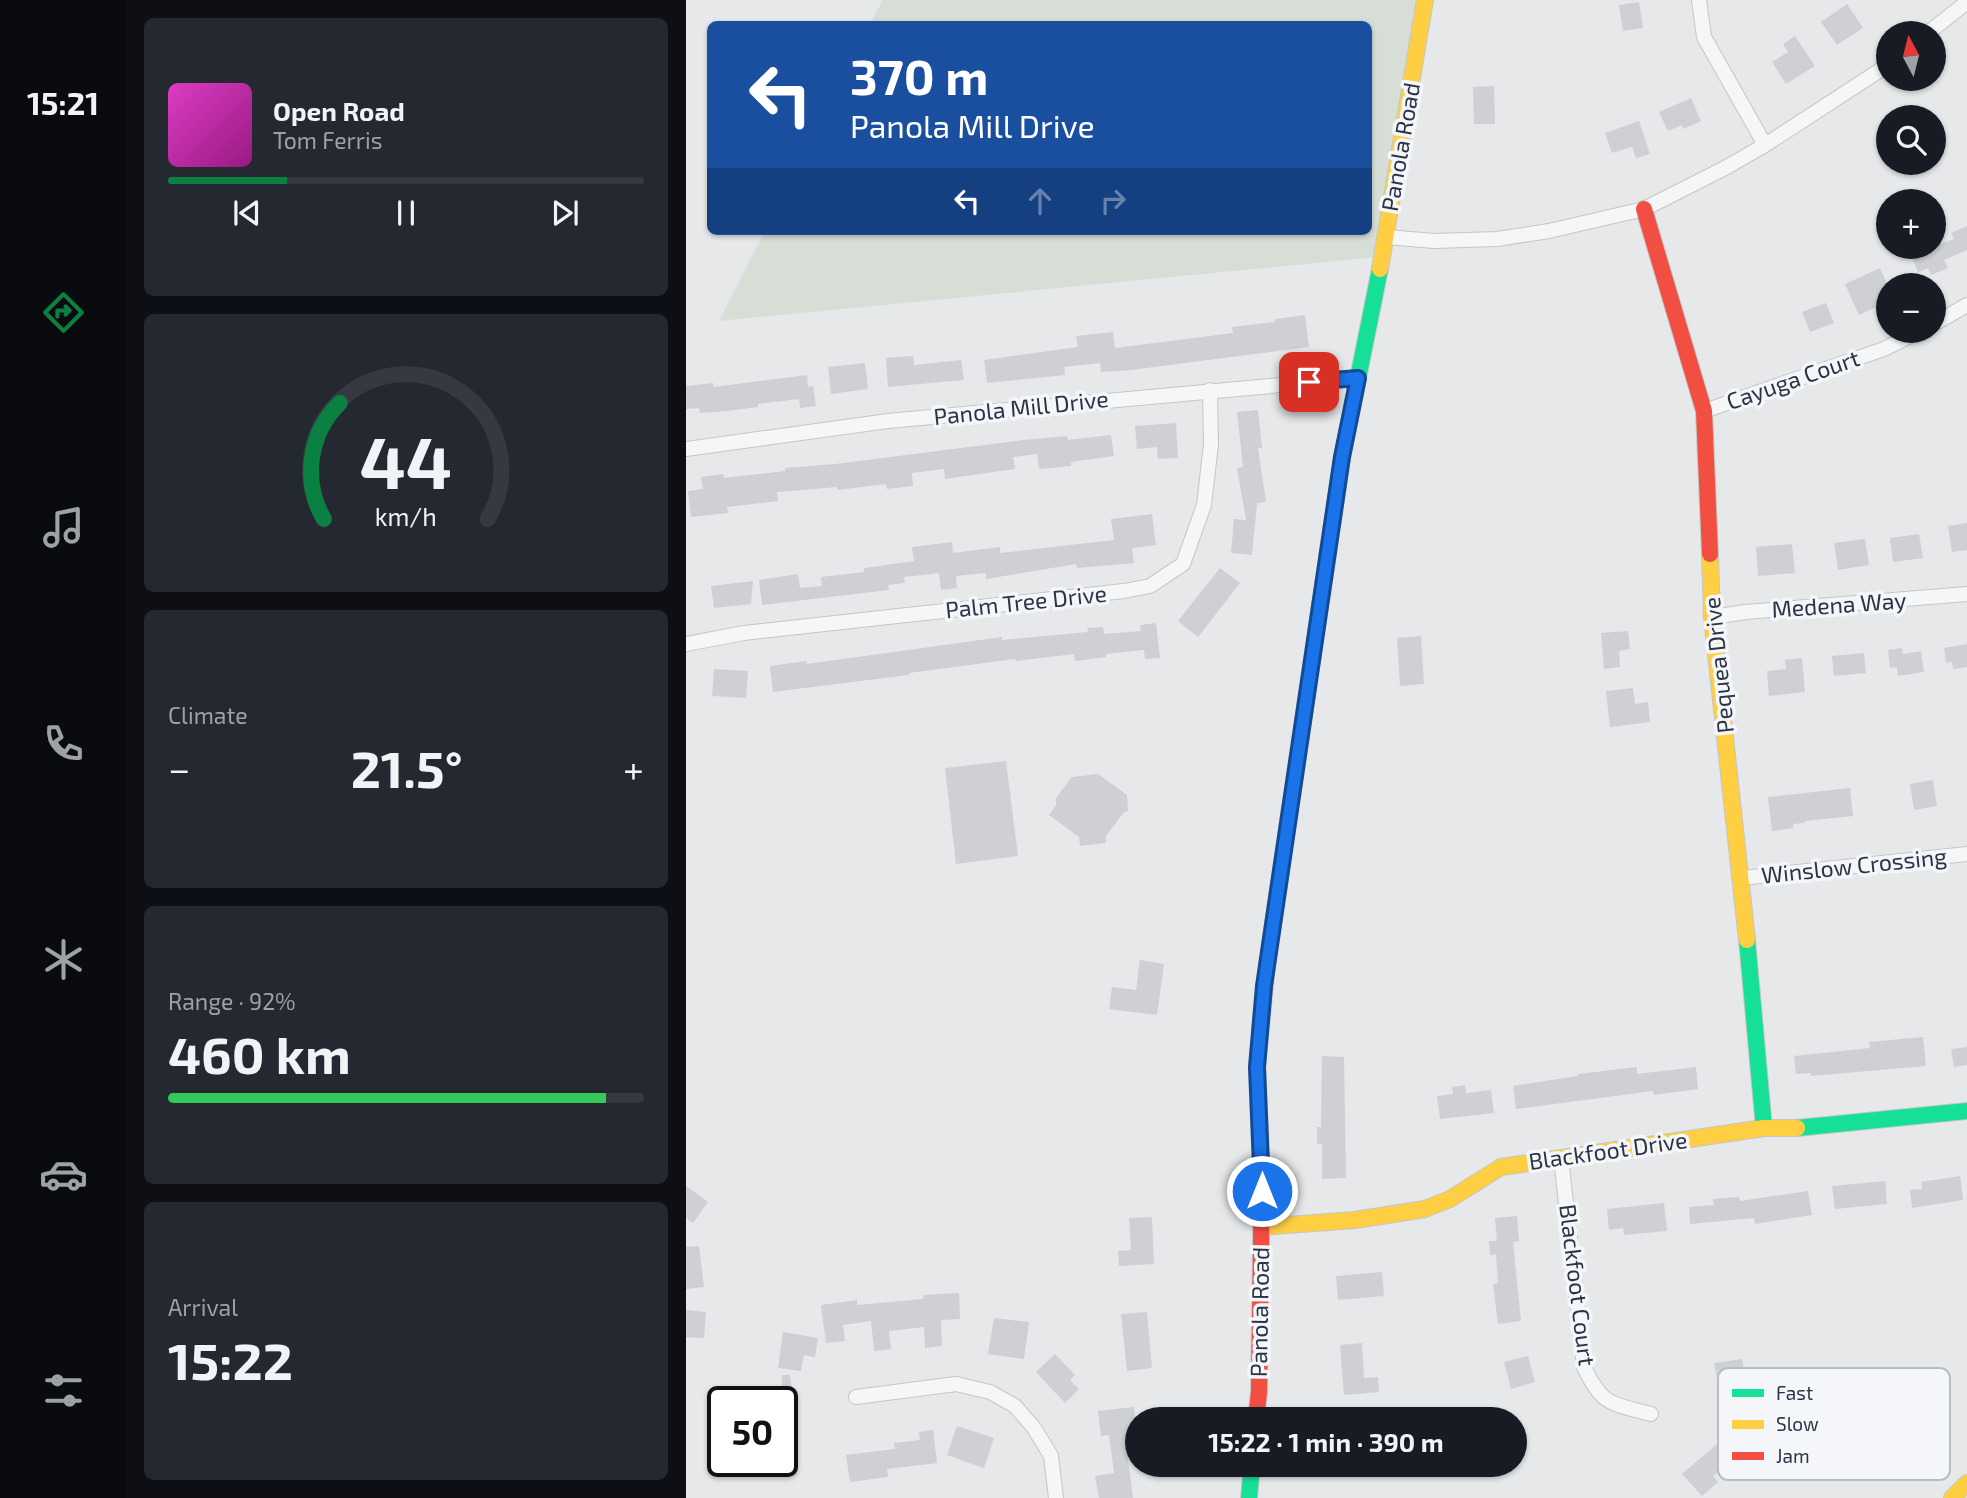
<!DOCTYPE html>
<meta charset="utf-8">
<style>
body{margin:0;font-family:"Exo 2",sans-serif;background:#242831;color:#f1f3f6;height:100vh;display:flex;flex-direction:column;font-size:26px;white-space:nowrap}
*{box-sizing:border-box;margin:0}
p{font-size:23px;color:#9ea1a6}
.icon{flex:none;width:38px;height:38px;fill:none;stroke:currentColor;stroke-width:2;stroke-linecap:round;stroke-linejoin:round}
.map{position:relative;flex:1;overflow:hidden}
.sheet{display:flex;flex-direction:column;gap:18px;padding:18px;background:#0d0f14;width:560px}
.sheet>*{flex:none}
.hud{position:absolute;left:21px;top:21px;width:665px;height:214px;border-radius:10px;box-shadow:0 2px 5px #0004;background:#1a4fa0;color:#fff;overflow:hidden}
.needle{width:46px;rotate:353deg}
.tools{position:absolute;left:1190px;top:21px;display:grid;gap:14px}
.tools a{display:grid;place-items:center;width:70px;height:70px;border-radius:50%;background:#171b24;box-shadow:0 2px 5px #0004;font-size:35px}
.speed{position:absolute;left:21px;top:1386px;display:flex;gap:14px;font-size:35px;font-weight:700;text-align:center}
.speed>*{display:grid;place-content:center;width:91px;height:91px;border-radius:50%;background:#171b24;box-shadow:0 2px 5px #0004;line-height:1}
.speed .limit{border:4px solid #111;border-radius:10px;background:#fff;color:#111}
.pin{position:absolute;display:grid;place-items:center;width:60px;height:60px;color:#fff;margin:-30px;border-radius:14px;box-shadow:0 4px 10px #0006}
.me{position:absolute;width:77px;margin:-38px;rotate:0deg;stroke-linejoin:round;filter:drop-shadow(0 0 5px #0008)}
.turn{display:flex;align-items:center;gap:24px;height:147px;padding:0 28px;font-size:32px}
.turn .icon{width:91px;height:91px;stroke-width:2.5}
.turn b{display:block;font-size:49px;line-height:60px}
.lanes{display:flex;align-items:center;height:66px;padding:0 28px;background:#0003;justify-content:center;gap:35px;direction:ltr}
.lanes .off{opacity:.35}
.big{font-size:52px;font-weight:700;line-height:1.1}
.sheet .card{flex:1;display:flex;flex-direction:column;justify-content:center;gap:10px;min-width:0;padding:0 24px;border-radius:10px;background:#242831}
.sheet .dial{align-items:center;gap:0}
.dial svg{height:182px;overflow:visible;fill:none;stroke:#363941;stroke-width:7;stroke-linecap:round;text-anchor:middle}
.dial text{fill:#f1f3f6;stroke:none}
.song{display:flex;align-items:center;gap:21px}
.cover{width:84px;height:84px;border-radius:10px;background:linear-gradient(135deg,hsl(310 70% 55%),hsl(310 70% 35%))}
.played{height:7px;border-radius:4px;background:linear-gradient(90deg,#0b8043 25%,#363941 25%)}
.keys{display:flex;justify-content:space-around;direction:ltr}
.heat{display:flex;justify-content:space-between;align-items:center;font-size:38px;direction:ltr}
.charge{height:10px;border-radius:5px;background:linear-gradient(90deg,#34c759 92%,#363941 0)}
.trip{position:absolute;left:439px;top:1407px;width:402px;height:70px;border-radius:35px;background:#171b24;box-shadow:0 2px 5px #0004;font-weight:700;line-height:70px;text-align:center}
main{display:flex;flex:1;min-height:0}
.menu{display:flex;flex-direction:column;width:126px;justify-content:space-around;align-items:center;background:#090b0e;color:#9ea1a6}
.menu .icon{width:49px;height:49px}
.menu .on{color:#0b8043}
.menu b{font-size:32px;color:#f1f3f6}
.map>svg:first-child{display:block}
.green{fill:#d6ded6}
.building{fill:#ced0d3}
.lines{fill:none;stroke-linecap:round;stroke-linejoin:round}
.street-casing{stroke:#c4c6c8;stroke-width:16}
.fast-casing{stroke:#c4c6c8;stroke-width:18}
.slow-casing{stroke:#c4c6c8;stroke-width:18}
.jam-casing{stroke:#c4c6c8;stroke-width:18}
.street{stroke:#f5f6f7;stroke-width:14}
.fast{stroke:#16e098;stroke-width:16}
.slow{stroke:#ffcf43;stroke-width:16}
.jam{stroke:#f24e42;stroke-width:16}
.route-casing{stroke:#114b97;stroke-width:18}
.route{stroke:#1a73e8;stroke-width:12}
.labels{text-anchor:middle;stroke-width:7;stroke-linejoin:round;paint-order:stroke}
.street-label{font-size:23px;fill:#2b3445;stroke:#f4f6f9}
.key{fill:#f4f6f9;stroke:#b8bcc3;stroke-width:2}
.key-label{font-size:19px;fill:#2b3445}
</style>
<main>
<nav class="menu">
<b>15:21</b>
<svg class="icon on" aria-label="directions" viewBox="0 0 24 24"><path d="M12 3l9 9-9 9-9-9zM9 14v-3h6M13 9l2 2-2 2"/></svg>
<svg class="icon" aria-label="music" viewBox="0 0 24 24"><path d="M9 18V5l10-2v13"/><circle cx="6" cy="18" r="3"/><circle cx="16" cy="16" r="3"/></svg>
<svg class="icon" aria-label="phone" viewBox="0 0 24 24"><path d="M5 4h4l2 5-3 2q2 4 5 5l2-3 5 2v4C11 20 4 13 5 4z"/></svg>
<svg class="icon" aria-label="climate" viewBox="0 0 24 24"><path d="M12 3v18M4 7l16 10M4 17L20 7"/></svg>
<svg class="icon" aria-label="car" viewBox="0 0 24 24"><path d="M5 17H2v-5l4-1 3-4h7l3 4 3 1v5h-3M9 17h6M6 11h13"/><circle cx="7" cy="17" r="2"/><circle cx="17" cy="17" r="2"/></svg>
<svg class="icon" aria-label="filters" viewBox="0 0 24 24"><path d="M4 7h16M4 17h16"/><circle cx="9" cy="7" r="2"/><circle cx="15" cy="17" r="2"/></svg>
</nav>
<section class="sheet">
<div class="card">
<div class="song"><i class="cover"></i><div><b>Open Road</b><p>Tom Ferris</p></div></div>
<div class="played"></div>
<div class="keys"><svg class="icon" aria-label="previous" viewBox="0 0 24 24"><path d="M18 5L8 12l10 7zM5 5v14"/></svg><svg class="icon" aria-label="pause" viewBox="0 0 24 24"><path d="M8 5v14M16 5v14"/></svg><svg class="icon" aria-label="next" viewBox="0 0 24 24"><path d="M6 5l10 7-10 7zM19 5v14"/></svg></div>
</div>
<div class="card dial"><svg viewBox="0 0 100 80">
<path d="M14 69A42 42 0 1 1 86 69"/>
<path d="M14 69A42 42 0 0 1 21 18" stroke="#0b8043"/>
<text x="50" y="56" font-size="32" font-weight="700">44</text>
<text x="50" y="72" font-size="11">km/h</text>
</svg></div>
<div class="card"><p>Climate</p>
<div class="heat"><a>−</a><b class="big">21.5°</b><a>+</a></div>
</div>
<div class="card"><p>Range · 92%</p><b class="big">460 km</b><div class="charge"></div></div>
<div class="card"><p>Arrival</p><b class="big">15:22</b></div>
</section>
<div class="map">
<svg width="1281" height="1498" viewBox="0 0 1281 1498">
<rect width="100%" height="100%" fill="#e6e8ea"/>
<polygon class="green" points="197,0 742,0 691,257 33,321 79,231 682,231 682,24 184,24"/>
<g class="building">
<polygon points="953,2 957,28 937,31 933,5"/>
<polygon points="1161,4 1177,28 1151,45 1135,22"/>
<polygon points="1109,36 1129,66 1100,84 1086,62 1102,52 1097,44"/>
<polygon points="808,86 809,124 788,124 787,87"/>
<polygon points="1005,98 1015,121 997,129 996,125 982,131 973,112"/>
<polygon points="953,121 964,154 950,158 946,147 926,153 919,133"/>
<polygon points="1281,226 1281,250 1258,260 1262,268 1245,275 1242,268 1232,272 1225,255 1268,239 1265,233"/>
<polygon points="1194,268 1202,286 1202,302 1173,315 1159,284"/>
<polygon points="1140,303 1148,323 1124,332 1116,312"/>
<polygon points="619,315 623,347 445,370 415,372 414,363 378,367 379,375 301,383 298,360 392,347 390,336 427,332 429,348 547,333 546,327 589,322 589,319"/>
<polygon points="227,356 228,365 275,360 278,380 202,387 200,358"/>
<polygon points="179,363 182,389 145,394 142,367"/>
<polygon points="121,375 122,387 127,386 130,406 114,408 113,399 72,404 72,407 41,411 14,413 13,408 0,409 0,386 27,383 27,387"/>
<polygon points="572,410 576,448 572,448 580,502 571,503 566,555 545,553 548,519 560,520 551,468 557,467 551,412"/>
<polygon points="490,423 492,458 472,459 471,447 451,449 449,426"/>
<polygon points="425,435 428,456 385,462 385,466 353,469 351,454 327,457 329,469 259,479 258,469 226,473 227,486 201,489 200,484 152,490 151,487 91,492 92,501 41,507 42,513 5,517 2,491 17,489 15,477 37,474 38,478 99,471 99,468 149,464 338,440 381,436 382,440"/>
<polygon points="466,514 470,545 446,548 448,563 391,568 390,564 300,579 300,573 270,576 271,588 255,590 253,573 218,577 219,583 202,585 203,590 76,605 73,580 112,574 114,588 136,586 135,577 178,572 178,568 228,561 226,547 266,542 267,553 314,547 314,553 428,540 425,519"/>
<polygon points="1281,523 1281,550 1266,552 1262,526"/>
<polygon points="1233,534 1237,558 1207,562 1204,538"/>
<polygon points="1179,539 1183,565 1152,570 1148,543"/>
<polygon points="1106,544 1109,573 1072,576 1070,547"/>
<polygon points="534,568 554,583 512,637 492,621"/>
<polygon points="67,581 65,604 28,608 25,586"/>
<polygon points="470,623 474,658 459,659 458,650 420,654 420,657 389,661 388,654 330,661 329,659 223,673 223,675 87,692 84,666 120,661 121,664 316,637 316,640 402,632 401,628 417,627 418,634 455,631 454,625"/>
<polygon points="942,631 944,649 933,651 934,667 918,669 915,633"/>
<polygon points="735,636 738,684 714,686 711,638"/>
<polygon points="1281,644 1281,667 1267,669 1266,662 1260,663 1258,648"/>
<polygon points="1216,648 1217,654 1235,651 1238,672 1212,676 1211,667 1204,668 1202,650"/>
<polygon points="1178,653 1180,673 1148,676 1146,656"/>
<polygon points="1116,658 1119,692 1083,696 1081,671 1100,669 1099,660"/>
<polygon points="28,669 62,671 60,698 26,696"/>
<polygon points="947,688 949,704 962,702 964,722 924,727 920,691"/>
<polygon points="320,761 332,856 270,864 259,768"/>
<polygon points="412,774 441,795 442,811 438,812 420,836 420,843 394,846 393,837 363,815 370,805 370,798 386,777"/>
<polygon points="1247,780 1251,806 1228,810 1224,784"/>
<polygon points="1164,788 1167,816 1119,821 1119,823 1107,824 1107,828 1086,831 1082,797"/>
<polygon points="454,960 478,964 471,1015 423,1009 426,987 450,990"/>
<polygon points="1237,1037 1240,1066 1125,1076 1125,1073 1110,1074 1108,1056 1184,1048 1183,1042"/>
<polygon points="1281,1047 1281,1065 1268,1067 1265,1049"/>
<polygon points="636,1056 658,1057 660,1178 636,1179 636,1144 631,1144 631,1127 635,1127"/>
<polygon points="951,1067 951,1074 1010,1067 1012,1089 968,1095 967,1091 830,1109 827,1086 892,1076 892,1074"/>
<polygon points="779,1085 780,1093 805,1090 808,1113 754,1119 751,1096 767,1094 766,1087"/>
<polygon points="1274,1176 1277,1200 1226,1208 1224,1190 1236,1189 1235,1182"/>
<polygon points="1199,1181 1201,1204 1149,1209 1146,1186"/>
<polygon points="0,1186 22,1202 7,1223 0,1218"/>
<polygon points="1122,1191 1126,1215 1069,1224 1068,1218 1004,1224 1003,1207 1028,1205 1027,1199 1053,1197 1054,1201"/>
<polygon points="978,1203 981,1231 938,1235 937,1228 923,1230 921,1209"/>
<polygon points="831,1216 833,1241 827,1242 835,1321 812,1324 807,1284 812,1283 810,1254 804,1255 803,1241 811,1241 809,1218"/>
<polygon points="466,1217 468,1264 433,1266 432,1251 445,1250 443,1218"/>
<polygon points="13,1246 18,1287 0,1289 0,1247"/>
<polygon points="696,1272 698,1296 652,1300 650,1276"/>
<polygon points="273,1293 274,1319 255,1320 256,1346 239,1348 238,1327 203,1331 205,1349 188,1351 185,1321 157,1325 159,1341 140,1343 135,1305 171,1300 171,1305 237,1299 237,1295"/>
<polygon points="0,1310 20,1312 18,1338 0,1337"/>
<polygon points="461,1312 466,1368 441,1371 435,1314"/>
<polygon points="308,1318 343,1322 338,1359 302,1354"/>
<polygon points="97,1332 132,1338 129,1357 118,1355 115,1371 92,1368"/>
<polygon points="676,1343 678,1378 692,1377 693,1392 658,1395 654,1345"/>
<polygon points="369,1354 389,1375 384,1380 393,1389 379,1403 350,1372"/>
<polygon points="842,1356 849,1382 825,1389 818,1362"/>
<polygon points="1056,1359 1065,1409 1044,1413 1038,1382 1032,1383 1028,1363"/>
<polygon points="96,1375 104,1375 110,1422 96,1424 96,1402 77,1402 76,1390 96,1387"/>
<polygon points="448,1407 452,1449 441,1450 447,1498 413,1498 409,1476 428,1473 423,1435 415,1436 412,1411"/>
<polygon points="271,1426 308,1438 298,1468 261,1455"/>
<polygon points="247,1430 251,1463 201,1469 202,1477 164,1482 160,1455 209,1449 208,1443 234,1440 233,1432"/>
<polygon points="1031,1444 1045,1461 1027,1476 1032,1482 1016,1496 996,1474"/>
</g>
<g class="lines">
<defs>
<g id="street">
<polyline points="1013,0 1018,37 1079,145"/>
<polyline points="1242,33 1281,2"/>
<polyline points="700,237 748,241 811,239 863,231 958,209 1039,168 1079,145 1202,65"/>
<polyline points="1248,324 1281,305"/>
<polyline points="1018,411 1198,349 1234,331"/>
<polyline points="0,449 202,421 672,378"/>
<polyline points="1026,617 1060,612 1281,594"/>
<polyline points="0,644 58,633 438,591 464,586 497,564 518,505 525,444 524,390"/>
<polyline points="1056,878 1281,854"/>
<path d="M875,1158L898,1367C917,1407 925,1403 965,1414"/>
<polyline points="170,1397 270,1384 304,1392 329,1406 348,1428 365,1456 370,1498"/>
</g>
<g id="fast">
<polyline points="1061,940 1078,1128"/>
<polyline points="581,964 656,458 694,269"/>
<polyline points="1111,1128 1281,1111"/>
<polyline points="563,1498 566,1465"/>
</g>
<g id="slow">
<polyline points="694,269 739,0"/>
<polyline points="1024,554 1026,617 1061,940"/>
<polyline points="575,1227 669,1220 739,1209 764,1199 815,1167 1078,1128 1111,1128"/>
<polyline points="1266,1498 1281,1483"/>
</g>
<g id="jam">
<polyline points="958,209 1018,411 1024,554"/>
<polyline points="570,1419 573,1392 576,1174 571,1067 581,964"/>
</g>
</defs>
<use href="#street" class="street-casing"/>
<use href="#fast" class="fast-casing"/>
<use href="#slow" class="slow-casing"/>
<use href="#jam" class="jam-casing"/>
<use href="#street" class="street"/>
<use href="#fast" class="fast"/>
<use href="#slow" class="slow"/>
<use href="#jam" class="jam"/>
</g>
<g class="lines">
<defs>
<polyline id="route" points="576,1191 571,1067 578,986 656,457 672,378 623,382"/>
</defs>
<use href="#route" class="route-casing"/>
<use href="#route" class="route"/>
</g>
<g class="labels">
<g class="street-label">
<text transform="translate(715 147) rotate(-80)" y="8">Panola Road</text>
<text transform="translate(1107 380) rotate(-19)" y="8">Cayuga Court</text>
<text transform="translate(335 408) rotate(-6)" y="8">Panola Mill Drive</text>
<text transform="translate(340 602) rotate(-6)" y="8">Palm Tree Drive</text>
<text transform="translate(1153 605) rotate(-4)" y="8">Medena Way</text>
<text transform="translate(1033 665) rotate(-96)" y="8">Pequea Drive</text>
<text transform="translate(1168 866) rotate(-6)" y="8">Winslow Crossing</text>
<text transform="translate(922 1151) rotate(-8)" y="8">Blackfoot Drive</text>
<text transform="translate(891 1285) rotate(83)" y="8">Blackfoot Court</text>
<text transform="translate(574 1312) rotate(-89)" y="8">Panola Road</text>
</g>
</g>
<rect x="1032" y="1368" width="232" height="112" rx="10" class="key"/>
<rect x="1046" y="1389" width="32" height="8" fill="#16e098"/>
<rect x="1046" y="1420" width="32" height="9" fill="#ffcf43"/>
<rect x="1046" y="1452" width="32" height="8" fill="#f24e42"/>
<g class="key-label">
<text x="1090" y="1400">Fast</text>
<text x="1090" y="1431">Slow</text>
<text x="1090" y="1463">Jam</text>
</g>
</svg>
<div class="tools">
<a><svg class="needle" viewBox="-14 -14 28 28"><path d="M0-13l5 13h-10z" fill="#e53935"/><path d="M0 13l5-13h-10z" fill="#9ea1a6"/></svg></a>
<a><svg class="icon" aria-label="search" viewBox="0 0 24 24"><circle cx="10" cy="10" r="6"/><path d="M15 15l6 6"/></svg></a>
<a>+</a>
<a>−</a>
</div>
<div class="speed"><div class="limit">50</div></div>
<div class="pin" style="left:623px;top:382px;background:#d93025"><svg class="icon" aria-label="arrive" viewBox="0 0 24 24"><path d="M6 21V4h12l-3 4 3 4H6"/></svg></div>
<svg class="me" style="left:576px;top:1191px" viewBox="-20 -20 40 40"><circle r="17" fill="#1a73e8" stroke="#fff" stroke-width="3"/><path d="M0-11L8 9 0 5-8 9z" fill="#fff"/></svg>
<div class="trip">15:22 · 1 min · 390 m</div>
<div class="hud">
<div class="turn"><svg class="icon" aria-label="left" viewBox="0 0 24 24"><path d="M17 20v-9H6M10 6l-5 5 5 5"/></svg><div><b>370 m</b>Panola Mill Drive</div></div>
<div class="lanes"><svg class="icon" aria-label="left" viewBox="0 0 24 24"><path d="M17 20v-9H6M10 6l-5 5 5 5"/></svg><svg class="icon off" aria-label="ahead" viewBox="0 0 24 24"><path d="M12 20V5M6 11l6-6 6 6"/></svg><svg class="icon off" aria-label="right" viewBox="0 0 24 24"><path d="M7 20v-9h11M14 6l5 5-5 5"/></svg></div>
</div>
</div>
</main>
